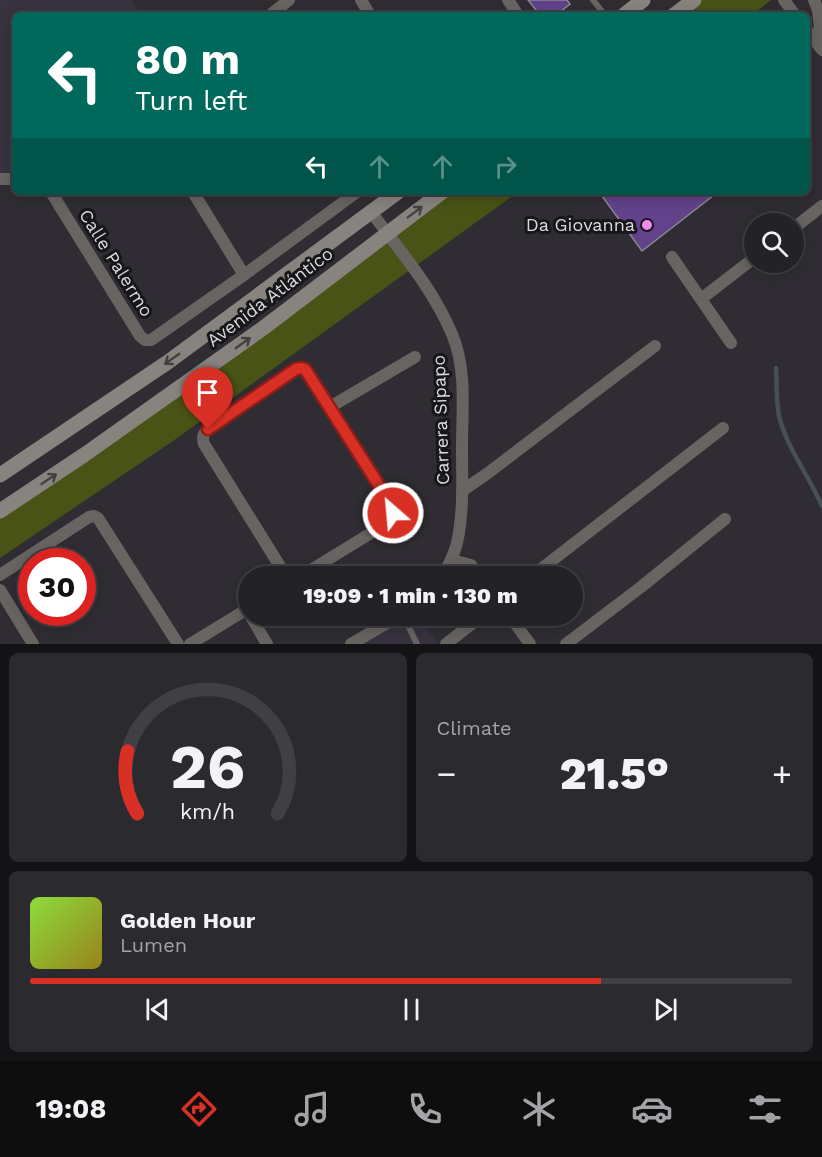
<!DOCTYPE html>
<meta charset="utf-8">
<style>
body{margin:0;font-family:"Work Sans",sans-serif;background:#2b2a2e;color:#f1f3f6;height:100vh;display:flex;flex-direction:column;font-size:22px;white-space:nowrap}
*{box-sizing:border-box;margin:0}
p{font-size:20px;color:#a3a4a7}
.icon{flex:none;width:33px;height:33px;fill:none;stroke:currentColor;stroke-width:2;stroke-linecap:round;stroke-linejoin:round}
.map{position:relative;height:644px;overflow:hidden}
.sheet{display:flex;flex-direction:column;gap:9px;padding:9px;background:#131315;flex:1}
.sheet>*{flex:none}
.top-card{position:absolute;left:12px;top:12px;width:798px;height:183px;border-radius:9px;box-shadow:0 3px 15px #0003,0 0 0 2px #403f43;background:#00695c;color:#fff;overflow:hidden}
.buttons{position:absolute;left:744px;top:213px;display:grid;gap:12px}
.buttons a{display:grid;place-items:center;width:60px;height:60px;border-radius:50%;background:#232226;box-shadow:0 3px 15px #0003,0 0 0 2px #403f43;font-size:30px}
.speed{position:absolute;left:18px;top:548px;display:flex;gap:12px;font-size:30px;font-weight:700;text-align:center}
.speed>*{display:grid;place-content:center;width:78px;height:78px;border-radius:50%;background:#232226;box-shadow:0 3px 15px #0003,0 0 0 2px #403f43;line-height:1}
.speed .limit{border:9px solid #d22;background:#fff;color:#111}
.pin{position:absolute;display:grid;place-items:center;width:51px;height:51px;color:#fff;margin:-62px -26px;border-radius:50% 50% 50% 0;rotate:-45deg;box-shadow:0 0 6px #0007}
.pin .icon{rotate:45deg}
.me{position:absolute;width:66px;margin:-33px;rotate:333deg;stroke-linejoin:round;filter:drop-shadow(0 0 4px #0008)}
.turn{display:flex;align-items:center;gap:21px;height:126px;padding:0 24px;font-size:27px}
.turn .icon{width:78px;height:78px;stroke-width:2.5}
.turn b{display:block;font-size:42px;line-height:51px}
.lanes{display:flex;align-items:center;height:57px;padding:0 24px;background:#0003;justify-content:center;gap:30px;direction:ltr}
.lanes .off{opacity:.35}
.big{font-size:45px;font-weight:800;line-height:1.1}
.sheet .card{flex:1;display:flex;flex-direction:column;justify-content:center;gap:9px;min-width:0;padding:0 21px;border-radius:9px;background:#2b2a2e}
.sheet .dial{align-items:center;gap:0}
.dial svg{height:156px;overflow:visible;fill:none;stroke:#403f43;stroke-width:7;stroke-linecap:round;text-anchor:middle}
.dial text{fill:#f1f3f6;stroke:none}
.song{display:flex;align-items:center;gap:18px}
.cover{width:72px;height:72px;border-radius:9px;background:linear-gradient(135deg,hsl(90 70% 55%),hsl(50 70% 35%))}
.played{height:6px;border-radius:3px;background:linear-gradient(90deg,#d93025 75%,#403f43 75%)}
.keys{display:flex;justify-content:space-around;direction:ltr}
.heat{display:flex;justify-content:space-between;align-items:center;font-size:33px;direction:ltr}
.sheet .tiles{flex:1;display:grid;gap:9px;grid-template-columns:1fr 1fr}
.card:last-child{grid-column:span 2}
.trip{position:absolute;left:238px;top:566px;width:345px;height:60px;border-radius:30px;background:#232226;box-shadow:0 3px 15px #0003,0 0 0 2px #403f43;font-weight:800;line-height:60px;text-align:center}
.tabs{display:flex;height:96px;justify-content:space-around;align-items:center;background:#0e0e0f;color:#a3a4a7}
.tabs .icon{width:42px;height:42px}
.tabs .active{color:#d93025}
.tabs b{font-size:27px;color:#f1f3f6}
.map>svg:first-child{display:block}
.built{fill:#38333f}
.green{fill:#485315}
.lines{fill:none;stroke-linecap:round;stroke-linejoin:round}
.stream{stroke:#465055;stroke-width:4.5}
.building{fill:#62428b;stroke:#8a878f;stroke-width:1.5}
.service{stroke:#676462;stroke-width:6}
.minor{stroke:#676462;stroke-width:12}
.secondary{stroke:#88837f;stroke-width:15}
.oneway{stroke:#444241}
.route-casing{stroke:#8d1f18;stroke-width:15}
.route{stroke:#d93025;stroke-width:10}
.poi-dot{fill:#f389f1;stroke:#171618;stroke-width:2}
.labels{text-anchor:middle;stroke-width:6;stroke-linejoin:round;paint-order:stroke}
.poi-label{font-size:18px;fill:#dbdade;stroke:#171618;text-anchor:end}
.street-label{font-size:18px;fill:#dbdade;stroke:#171618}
</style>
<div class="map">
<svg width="822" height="644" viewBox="0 0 822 644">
<rect width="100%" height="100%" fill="#2f2d33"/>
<g class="built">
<polygon points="0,0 131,0 142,15 15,15 15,179 0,179"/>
<polygon points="391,615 417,615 438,644 343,644"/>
</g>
<g class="green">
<polygon points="694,0 771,0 752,15 674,15"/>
<polygon points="442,192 518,192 173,441 0,558 0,511"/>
</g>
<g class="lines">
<path class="stream" d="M776,368C777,384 776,401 779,416C787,448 809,476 822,506"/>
</g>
<g class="building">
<polygon points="528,0 567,0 570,4 556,15 540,15"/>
<polygon points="599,192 718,192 642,251"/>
</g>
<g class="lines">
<g class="service">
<polyline points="593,0 605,15"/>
<polyline points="403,615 417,644"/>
</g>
<g class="minor">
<polyline points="361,0 370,15"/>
<polyline points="508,0 518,15"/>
<polyline points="784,0 795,15"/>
<polyline points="814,0 818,10 822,48"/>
<polyline points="270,15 289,0"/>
<polyline points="807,30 822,50"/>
<polyline points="0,179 15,179"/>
<polyline points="51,192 140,336 145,340 151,340 244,275 357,192"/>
<polyline points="193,192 244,275"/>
<path d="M372,213C401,252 433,289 452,334C467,369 462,410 462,447C462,479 464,511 457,543C454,555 449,565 442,576"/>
<polyline points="794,228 822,206"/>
<polyline points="672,257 731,343"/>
<polyline points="701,299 754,258"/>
<polyline points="330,407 415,357"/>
<polyline points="462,491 488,473 655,346"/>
<polyline points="452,560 471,565 480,576"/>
<polyline points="0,575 89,517 94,516 98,518 178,644"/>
<path d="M286,576L204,444C202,437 203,434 208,429L296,369C303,367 305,369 309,374L389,501L393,513L389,522L301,576"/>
<polyline points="532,576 723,428"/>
<polyline points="0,590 33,644"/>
<polyline points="250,615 267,644"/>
<polyline points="509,615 530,644"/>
<polyline points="190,644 249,608"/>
<polyline points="351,644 401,615"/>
<polyline points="446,644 483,615"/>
<polyline points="566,644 641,587 725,519"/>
</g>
<g class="secondary">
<polyline points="624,15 643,0"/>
<polyline points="674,15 694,0"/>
<polyline points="0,475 168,362 398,192"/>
<polyline points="0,511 84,455 262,329 442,192"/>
</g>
</g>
<defs><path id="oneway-shaft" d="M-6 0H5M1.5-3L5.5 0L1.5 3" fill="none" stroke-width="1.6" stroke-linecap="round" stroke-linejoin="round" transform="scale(1.5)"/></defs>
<g class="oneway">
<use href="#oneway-shaft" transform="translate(415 212) rotate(-37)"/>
<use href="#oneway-shaft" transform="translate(243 343) rotate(-36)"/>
<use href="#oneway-shaft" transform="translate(172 359) rotate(145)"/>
<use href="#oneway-shaft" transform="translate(49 479) rotate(-34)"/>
</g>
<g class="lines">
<defs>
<polyline id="route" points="208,429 296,369 301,368 305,369 389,501 393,513"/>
</defs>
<use href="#route" class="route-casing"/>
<use href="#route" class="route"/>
</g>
<circle class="poi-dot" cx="647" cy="225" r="6"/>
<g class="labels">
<g class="poi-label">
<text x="635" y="231">Da Giovanna</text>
</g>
<g class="street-label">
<text transform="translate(116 263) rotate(58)" y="6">Calle Palermo</text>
<text transform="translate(270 297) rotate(-37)" y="6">Avenida Atlántico</text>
<text transform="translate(441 420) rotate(-92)" y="6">Carrera Sipapo</text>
</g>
</g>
</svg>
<div class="buttons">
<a><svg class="icon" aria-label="search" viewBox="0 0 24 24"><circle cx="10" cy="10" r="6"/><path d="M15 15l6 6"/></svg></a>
</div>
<div class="speed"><div class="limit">30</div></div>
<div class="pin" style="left:208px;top:429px;background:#d93025"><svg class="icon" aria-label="arrive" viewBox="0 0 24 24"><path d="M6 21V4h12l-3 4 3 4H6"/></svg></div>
<svg class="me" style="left:393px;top:513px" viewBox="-20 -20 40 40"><circle r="17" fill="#d93025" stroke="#fff" stroke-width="3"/><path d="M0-11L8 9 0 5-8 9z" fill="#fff"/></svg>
<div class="trip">19:09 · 1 min · 130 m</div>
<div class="top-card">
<div class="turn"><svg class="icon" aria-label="left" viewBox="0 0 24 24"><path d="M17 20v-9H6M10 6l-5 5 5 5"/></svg><div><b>80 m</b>Turn left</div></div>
<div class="lanes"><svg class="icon" aria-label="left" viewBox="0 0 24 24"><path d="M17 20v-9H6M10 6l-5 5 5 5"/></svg><svg class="icon off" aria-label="ahead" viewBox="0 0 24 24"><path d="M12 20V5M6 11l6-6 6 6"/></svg><svg class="icon off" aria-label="ahead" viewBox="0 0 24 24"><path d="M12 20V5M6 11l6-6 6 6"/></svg><svg class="icon off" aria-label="right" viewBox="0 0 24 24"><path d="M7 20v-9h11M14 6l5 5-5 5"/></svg></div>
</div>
</div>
<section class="sheet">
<div class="tiles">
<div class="card dial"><svg viewBox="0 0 100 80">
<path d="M14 69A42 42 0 1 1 86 69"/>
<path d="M14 69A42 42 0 0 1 9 37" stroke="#d93025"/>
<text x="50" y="56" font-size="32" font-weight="700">26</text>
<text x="50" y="72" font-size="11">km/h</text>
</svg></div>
<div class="card"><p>Climate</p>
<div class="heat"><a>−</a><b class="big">21.5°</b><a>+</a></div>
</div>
<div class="card">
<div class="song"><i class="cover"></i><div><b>Golden Hour</b><p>Lumen</p></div></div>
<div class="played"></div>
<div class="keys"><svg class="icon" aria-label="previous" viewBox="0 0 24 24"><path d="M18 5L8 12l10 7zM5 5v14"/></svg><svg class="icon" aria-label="pause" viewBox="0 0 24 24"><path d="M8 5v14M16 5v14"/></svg><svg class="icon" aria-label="next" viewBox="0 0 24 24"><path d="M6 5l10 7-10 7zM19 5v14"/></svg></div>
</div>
</div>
</section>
<nav class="tabs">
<b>19:08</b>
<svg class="icon active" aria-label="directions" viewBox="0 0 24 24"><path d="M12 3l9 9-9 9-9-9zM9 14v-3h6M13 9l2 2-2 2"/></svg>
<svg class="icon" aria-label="music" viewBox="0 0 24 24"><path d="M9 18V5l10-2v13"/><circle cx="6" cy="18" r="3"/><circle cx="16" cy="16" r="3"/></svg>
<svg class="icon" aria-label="phone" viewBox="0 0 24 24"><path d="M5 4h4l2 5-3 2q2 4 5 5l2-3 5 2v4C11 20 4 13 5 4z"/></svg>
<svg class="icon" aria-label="climate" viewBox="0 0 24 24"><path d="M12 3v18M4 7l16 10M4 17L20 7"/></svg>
<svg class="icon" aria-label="car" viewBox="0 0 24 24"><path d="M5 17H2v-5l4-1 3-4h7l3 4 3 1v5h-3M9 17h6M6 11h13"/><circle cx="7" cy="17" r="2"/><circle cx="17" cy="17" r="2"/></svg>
<svg class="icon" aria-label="filters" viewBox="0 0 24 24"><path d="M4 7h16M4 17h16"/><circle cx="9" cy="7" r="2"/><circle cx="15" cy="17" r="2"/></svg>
</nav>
